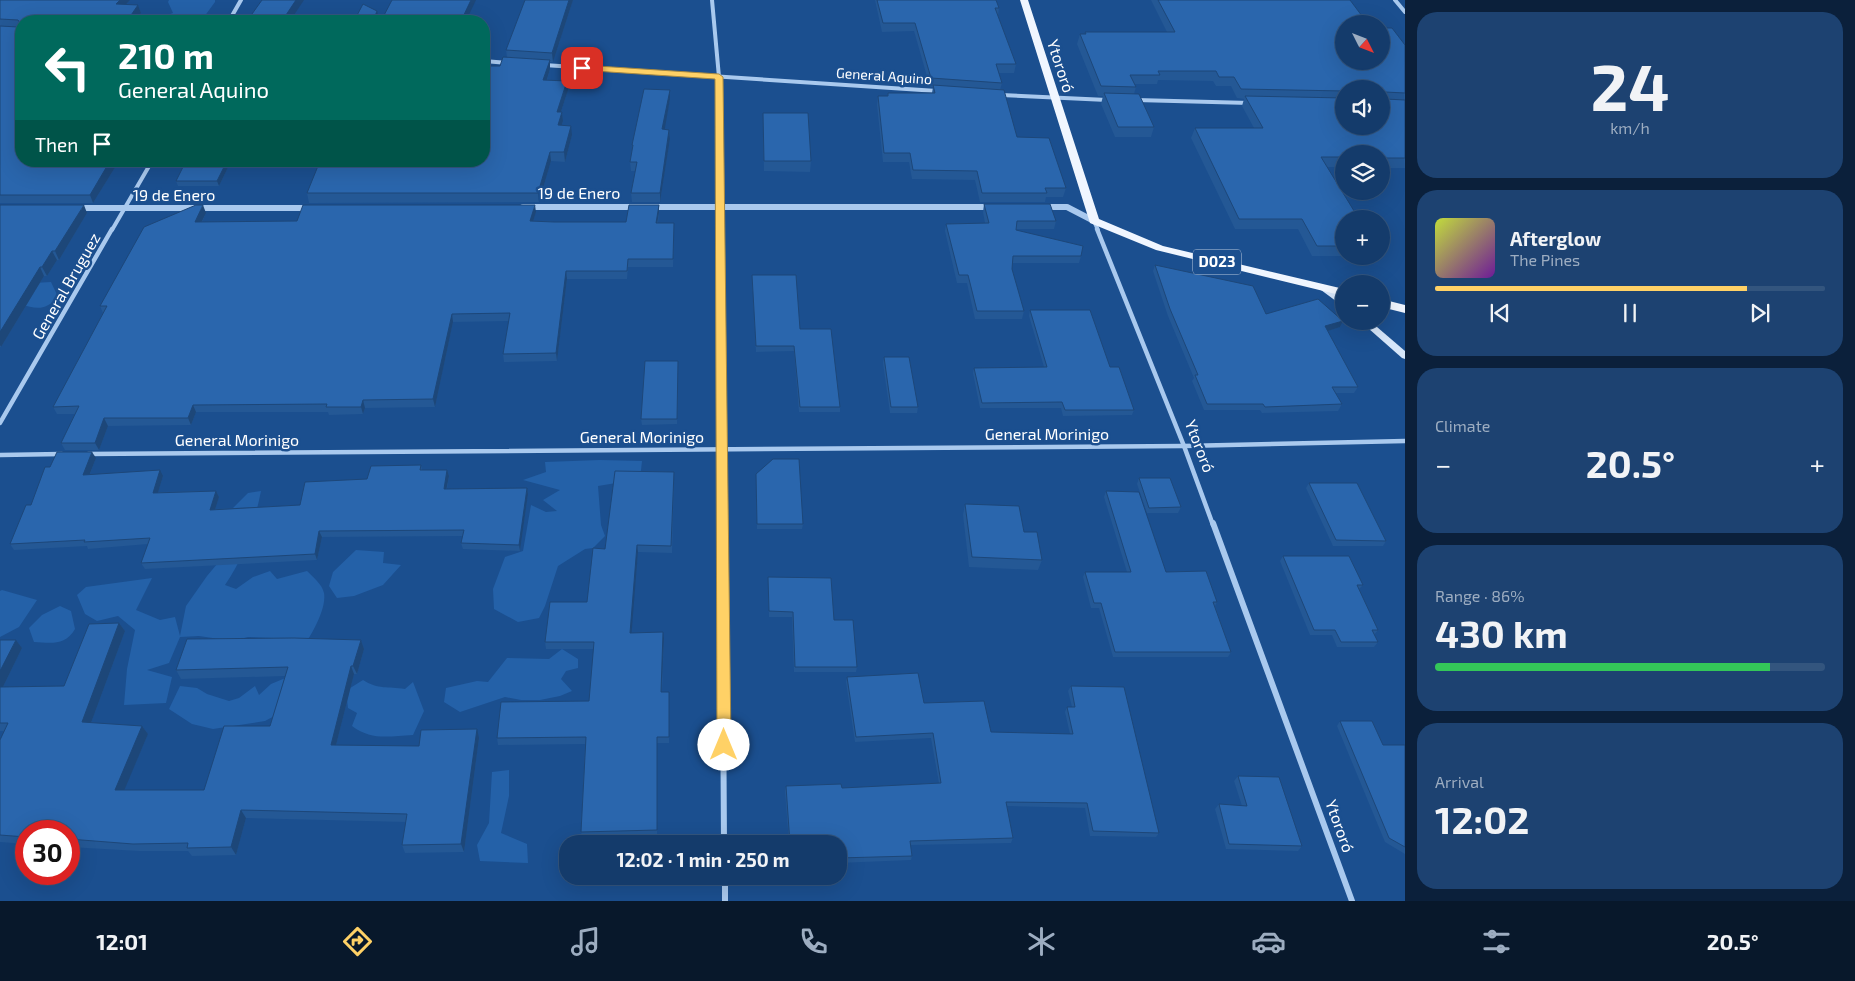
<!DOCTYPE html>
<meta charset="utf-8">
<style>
body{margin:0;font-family:"Exo 2",sans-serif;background:#1d4271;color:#f1f3f6;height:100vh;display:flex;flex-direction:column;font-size:19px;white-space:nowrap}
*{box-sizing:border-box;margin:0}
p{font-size:16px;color:#9dadc1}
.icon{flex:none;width:28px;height:28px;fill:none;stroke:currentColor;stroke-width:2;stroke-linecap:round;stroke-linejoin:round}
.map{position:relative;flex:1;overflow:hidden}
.panel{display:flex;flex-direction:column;gap:12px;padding:12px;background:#0b203b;width:450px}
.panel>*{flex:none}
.top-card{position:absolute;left:15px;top:15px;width:475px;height:152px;border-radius:20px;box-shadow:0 5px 20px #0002,0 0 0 1px #33557e;background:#00695c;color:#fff;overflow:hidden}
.needle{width:32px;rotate:132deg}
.controls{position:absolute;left:1335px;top:15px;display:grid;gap:10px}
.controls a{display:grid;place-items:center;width:55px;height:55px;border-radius:50%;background:#143b6b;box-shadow:0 5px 20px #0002,0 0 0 1px #33557e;font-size:25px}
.speed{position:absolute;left:15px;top:820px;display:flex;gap:10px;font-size:25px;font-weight:700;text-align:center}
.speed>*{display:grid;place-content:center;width:65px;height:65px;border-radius:50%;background:#143b6b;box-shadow:0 5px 20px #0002,0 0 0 1px #33557e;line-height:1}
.speed .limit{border:8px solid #d22;background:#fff;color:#111}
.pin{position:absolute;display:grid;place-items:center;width:42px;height:42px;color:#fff;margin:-21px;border-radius:10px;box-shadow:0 2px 8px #0006}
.me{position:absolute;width:55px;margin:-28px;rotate:0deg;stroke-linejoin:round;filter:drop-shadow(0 0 4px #0008)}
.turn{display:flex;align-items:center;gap:18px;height:105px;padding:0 20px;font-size:22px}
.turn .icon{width:65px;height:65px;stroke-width:2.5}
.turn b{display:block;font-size:35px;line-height:42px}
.then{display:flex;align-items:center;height:48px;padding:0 20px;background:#0003;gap:10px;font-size:19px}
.big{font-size:38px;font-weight:700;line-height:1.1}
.panel .widget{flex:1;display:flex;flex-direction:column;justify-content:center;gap:8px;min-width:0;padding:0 18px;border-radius:20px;background:#1d4271}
.panel .dial{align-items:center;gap:0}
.dial b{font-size:65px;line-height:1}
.song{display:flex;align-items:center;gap:15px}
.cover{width:60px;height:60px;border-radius:8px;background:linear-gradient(135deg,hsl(70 70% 55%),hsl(280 70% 35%))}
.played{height:5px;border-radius:2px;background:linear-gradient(90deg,#ffd166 80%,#33557e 80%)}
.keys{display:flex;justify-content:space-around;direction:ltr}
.heat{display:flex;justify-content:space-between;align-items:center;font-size:28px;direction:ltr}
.charge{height:8px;border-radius:4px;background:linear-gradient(90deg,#34c759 86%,#33557e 0)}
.trip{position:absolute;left:559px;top:835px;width:288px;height:50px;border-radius:20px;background:#143b6b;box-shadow:0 5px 20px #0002,0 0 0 1px #33557e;font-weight:700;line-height:50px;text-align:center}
.dock{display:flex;height:80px;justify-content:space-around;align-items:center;background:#08182b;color:#9dadc1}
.dock .icon{width:35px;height:35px}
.dock .current{color:#ffd166}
.dock b{font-size:22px;color:#f1f3f6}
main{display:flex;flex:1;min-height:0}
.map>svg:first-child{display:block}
.green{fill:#2461a8}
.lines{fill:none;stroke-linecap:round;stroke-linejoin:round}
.minor-far2{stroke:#a9c9ee;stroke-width:4}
.minor-far1{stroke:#a9c9ee;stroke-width:4.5}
.minor{stroke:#a9c9ee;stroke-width:6}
.tertiary{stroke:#a9c9ee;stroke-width:6}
.secondary{fill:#d6e6fa;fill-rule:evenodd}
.primary{fill:#f0f6ff;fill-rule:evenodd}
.wall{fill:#245895;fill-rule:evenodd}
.shaded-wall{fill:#1d4779}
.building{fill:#2a66ad;stroke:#1d4779}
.route{fill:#ffd166;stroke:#a68842}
.labels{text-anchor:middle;stroke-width:5;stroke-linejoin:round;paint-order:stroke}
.far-street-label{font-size:14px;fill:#fff;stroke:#1b4f8f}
.shield{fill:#1b4f8f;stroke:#bbcadd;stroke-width:1}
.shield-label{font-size:15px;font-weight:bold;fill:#fff}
.street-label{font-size:16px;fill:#fff;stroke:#1b4f8f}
</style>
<main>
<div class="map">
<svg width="1405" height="901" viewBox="0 0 1405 901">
<rect width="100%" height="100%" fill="#1b4f8f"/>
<g class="green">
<polygon points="169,0 215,0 215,2 201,21 136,21 150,16 160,18 173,13 168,2"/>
<path d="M51,282L58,297C46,310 37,310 21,304L34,283Z"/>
<polygon points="600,460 642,461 640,479 598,486 601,525 605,536 593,548 585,549 558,566 545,606 539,618 518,622 494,609 493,589 505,557 523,551 531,505 546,512 557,511 543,500 560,490 523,480 546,472 545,462"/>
<path d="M261,491C254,525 245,557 225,585L236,589L253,577L270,571L277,579L307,571C313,577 322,584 324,593C327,611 308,641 298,654L272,638L248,637L233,641L199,636L180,637L169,663L147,670L172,677L166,703L124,705L127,669L135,630L118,616L97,621L85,614L77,595L86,587L152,578L136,610L160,620L175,617L180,636L186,606L207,576L223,557L229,512L248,493Z"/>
<polygon points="356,550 384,552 383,563 401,565 383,585 354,596 337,598 329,586 333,572"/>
<polygon points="2,590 37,600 19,627 0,637 0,591"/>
<path d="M60,606L71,611L75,629C65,646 51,643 34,642L29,628L42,615Z"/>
<polygon points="562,649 578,659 578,668 566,671 561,679 572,691 560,696 540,700 521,700 505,697 460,712 444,702 446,688 477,681 488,682 507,658 549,659"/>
<path d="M295,674L347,690L363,680C379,690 387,686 405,689L413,682L424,711L413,735C389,736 372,741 352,726L357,713L348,708L346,691L291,707L265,721L213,729L192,724L169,709L180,686L197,688L207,694L229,701L239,698L255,686L259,695L271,684Z"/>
<polygon points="509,770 509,796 501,833 527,844 528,863 480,861 477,845 489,823 492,772"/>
</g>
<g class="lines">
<g class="minor-far2">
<polyline points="712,0 719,77 720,230"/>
<polyline points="1395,0 1405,12"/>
<polyline points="229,21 241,0"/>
<polyline points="484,61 508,63"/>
<polyline points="544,65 937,91"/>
<polyline points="1001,95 1107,100"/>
<polyline points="1136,100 1250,103"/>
<polyline points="1094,221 1098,230"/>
<polyline points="112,230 152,161"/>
</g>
<g class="minor-far1">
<polyline points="720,229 722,525"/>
<polyline points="1097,229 1184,446 1213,525"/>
<polyline points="0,423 112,229"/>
<polyline points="88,454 1184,446 1405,441"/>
<polyline points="0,455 62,454"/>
</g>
<g class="minor">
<polyline points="722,523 724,844"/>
<polyline points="1213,523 1352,901"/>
<polyline points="725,876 725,901"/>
</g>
<g class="tertiary">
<polyline points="523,207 995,207"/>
<polyline points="1040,207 1067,207 1094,221"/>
<polyline points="75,208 312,208"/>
</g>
<g class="secondary">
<polygon points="1324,285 1344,299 1344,307 1321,290 1320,288 1321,286"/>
<polygon points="1360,321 1370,321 1405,351 1405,359 1402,358"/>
</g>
<g class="primary">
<polygon points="1020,0 1028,0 1099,219 1163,246 1344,289 1344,296 1156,250 1090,223"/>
<polygon points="1381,299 1405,305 1405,313 1381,307"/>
</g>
</g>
<g class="wall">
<polygon points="0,0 130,0 126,5 138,5 141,13 21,161 119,161 93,203 0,203"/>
<polygon points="525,0 573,0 553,62 550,62 550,69 547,80 568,90 561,112 562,112 563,121 562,125 572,135 565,162 551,161 539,202 309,203 307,193 500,66 507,58 506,50"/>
<polygon points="875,0 996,0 999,8 998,16 1016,64 1014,73 999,73 1002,83 1000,90 1017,137 1066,188 1063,197 1046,197 1045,202 980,202 975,180 912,179 909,162 883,162 877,105 878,96 887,96 888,93 932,93 933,87 930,87 914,31 882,32"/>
<path d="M1151,0H1350L1344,24L1405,45V168H1381V154H1344V167H1327L1344,219V256H1312L1298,229H1235L1191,138L1195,128H1254L1242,106L1244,99L1237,98L1231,86H1216L1213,81L1158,80L1157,84H1134L1136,87L1134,94L1154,127L1151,137H1115L1101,104L1103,96H1098L1077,44L1080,34H1085V32H1167ZM1344,89H1381L1344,126Z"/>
<polygon points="670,99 664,130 669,130 670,139 660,202 632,202 631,193 635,171 631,171 630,162 632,152 632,145"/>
<polygon points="763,113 811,161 810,172 764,171"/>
<polygon points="186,161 231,161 219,186 178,186 176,181"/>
<polygon points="984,204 1056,221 1054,229 1017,229 1016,230 1081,256 1079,263 1012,263 1012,269 1024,311 1022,319 975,319 967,283 957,283 945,231 946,224 985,223 983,212"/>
<polygon points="0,205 87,213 59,260 57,260 47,276 44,276 1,347 0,347"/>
<polygon points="659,205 659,212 658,223 674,230 673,267 628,267 627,279 567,279 557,361 504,362 503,354 509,321 453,322 435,407 365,408 363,414 329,415 328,412 196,412 191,425 108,426 99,450 65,450 61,443 75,414 57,414 53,407 103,313 100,306 206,213 202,222 297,221 536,212 533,221 554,222 626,222"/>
<polygon points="1155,265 1266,314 1343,321 1340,327 1328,331 1358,387 1354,393 1336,393 1342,404 1338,411 1262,413 1260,410 1204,410 1192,381 1194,378 1168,316 1153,271"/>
<polygon points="752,275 800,329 840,407 840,412 799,412 794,351 756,352"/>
<polygon points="1030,310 1110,367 1134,410 1132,415 1063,416 1061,408 980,408 973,373 974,368 1044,367 1029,316"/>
<polygon points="884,357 918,407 917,413 890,413 883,363"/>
<polygon points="678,361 677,424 642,425 641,419"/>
<polygon points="96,458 90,474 163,476 158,492 216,491 219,497 215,509 300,505 367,479 421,465 422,470 447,470 449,476 447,489 527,488 528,494 520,551 463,549 461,543 463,536 322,537 317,560 145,569 141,563 148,544 88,549 87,546 14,550 10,544 31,505 50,467"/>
<polygon points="756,474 803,524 802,529 757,529"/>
<polygon points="1139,478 1181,507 1178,513 1147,513 1137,484"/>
<polygon points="674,479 672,553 638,552 631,633 664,639 662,692 669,692 669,743 657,743 657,836 582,838 581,832 585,744 498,745 497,738 589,701 594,649 546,649 545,642 587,602"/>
<polygon points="1309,483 1386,541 1383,546 1333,546 1306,488"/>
<polygon points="1106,491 1166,572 1217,602 1215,606 1231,652 1228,657 1113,657 1099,608 1091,608 1083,577 1085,572 1127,572 1104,497"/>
<polygon points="965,504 1024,532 1042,560 1038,570 969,567 963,515"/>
<polygon points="1283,556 1363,585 1359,589 1378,630 1374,635 1378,642 1374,647 1337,647 1332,635 1310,635 1280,561"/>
<polygon points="768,577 834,620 857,667 856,672 794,672 792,617 769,617"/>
<polygon points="119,623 125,631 91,723 142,726 148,734 124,790 204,790 270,726 285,676 181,679 176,670 361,640 364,649 357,674 354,674 336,745 419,746 479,738 464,852 405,853 402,845 406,822 246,818 236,855 192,856 188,851 139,851 69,847 69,831 26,831 26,844 0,842 0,740 4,731 0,731 0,640 16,640 22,648 3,687 64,686"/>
<polygon points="847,677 924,703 991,732 1070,734 1065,712 1067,707 1072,707 1068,691 1071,686 1159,833 1156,837 1090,836 1085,808 1007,806 1013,838 1011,843 910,845 912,856 911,860 838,863 838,844 789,844 785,791 786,786 842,788 939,783 931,738 855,742 846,682"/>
<polygon points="1340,721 1383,745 1405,745 1405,854 1385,842 1337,726"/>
<polygon points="1238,776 1302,846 1298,851 1226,849 1215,809 1219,804 1242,806 1234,781"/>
</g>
<g class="shaded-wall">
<polygon points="120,0 130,0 119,12 116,4"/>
<polygon points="296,0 304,0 290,21 282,21"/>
<polygon points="471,0 476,0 466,21 461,21"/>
<polygon points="569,0 573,0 553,62 552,53"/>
<polygon points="138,5 141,13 135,21 127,21"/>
<polygon points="377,11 379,19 378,21 373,21"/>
<polygon points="550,60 550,69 544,89 543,80"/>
<polygon points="567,81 568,90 558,121 557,112"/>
<polygon points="670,90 670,99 663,139 662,129"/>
<polygon points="562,112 563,121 559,134 558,125"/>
<polygon points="571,126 572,135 565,162 564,152"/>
<polygon points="669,130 670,139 660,202 660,193"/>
<polygon points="550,152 551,161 539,202 538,193"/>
<polygon points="110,161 119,161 93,203 90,195"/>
<polygon points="227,161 231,161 219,186 217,181"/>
<polygon points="84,205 87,213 59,260 55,251"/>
<polygon points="203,205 206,213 198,229 195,222"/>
<polygon points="535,205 536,212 531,228 530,221"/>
<polygon points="659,205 659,212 656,230 656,223"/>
<polygon points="52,251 57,260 47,276 42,267"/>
<polygon points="40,267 44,276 1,347 0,345 0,332"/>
<polygon points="566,271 567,279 557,361 556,353"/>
<polygon points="452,314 453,322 435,407 433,399"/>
<polygon points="1343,321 1340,327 1322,333 1325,326"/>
<polygon points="363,400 365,408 363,414 361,407"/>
<polygon points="193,405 196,412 191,425 188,418"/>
<polygon points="104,418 108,426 99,450 95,443"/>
<polygon points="92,452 96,458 87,481 83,475"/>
<polygon points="160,470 163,476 156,499 153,493"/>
<polygon points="447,470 449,476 445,496 444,489"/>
<polygon points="527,488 528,494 520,551 519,545"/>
<polygon points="216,491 219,497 213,516 210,510"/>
<polygon points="319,531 322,537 317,560 315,554"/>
<polygon points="637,545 638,552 631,640 630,633"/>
<polygon points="119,623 125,631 88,731 82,722"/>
<polygon points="663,632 664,639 661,699 661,692"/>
<polygon points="16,640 22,648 0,693 0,671"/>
<polygon points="361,640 364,649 357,674 353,666"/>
<polygon points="351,666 354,674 334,753 331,745"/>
<polygon points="142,726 148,734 121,798 115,790"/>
<polygon points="477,729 479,738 464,852 461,844"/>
<polygon points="241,810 246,818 236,855 231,847"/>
</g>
<g class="building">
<polygon points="0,0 120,0 116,4 138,5 127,21 21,21 21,161 110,161 90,195 0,195 0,26 18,27 21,24 18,20 0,19"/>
<polygon points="262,0 296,0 282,21 247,21"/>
<polygon points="392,0 471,0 461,21 381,21"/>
<polygon points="525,0 569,0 552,53 506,50"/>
<polygon points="877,0 996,0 999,8 995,8 1016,64 996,64 1002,83 931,78 915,23 883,23"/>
<polygon points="1158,0 1350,0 1368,24 1344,24 1344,61 1381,61 1381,28 1392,28 1405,45 1405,93 1385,92 1382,96 1385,99 1405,100 1405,158 1381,158 1381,154 1344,154 1344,157 1321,157 1359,219 1344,219 1344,246 1317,246 1302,219 1239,219 1195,128 1263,128 1245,96 1344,98 1344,126 1381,126 1381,89 1344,89 1344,91 1241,89 1234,77 1219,77 1216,71 1158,71 1160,75 1130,75 1136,87 1101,86 1080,34 1086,34 1085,32 1175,32"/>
<polygon points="363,4 377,11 373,21 354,21"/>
<polygon points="503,57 550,60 543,80 567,81 557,112 562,112 558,125 571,126 564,152 550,152 538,193 307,193 320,161 484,161 484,66 500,66"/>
<polygon points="933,85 1004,90 1017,137 1049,138 1066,188 1045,188 1047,193 982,193 977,171 913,170 910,153 884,153 878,96 888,96 888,93 935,93"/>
<polygon points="644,89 670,90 662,129 669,130 660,193 631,193 637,162 630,162 633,145 632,145"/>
<polygon points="1104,93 1139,94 1154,127 1118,127"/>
<polygon points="763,113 808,113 811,161 764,161"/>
<polygon points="186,161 227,161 217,181 176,181"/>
<polygon points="984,204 1050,204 1056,221 1017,221 1016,230 1083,246 1081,256 1013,256 1012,269 1024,311 977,311 968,275 959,275 946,224 989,223"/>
<polygon points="0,205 84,205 55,251 52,251 42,267 40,267 0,332"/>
<polygon points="196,205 203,205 195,222 297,221 303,205 535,205 530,221 554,222 626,222 629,205 659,205 656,223 674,223 673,259 628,259 627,271 566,271 556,353 503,354 510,313 452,314 433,399 363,400 361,407 326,407 327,404 193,405 188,418 104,418 95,443 61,443 79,406 53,407 107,306 100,306 144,227"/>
<polygon points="1155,265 1253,286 1266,314 1318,299 1343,321 1325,326 1358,387 1332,387 1342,404 1265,407 1263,404 1207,404 1195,375 1198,375 1170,309"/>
<polygon points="752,275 796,275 800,329 831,329 840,407 800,407 794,346 756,346"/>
<polygon points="1030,310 1090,310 1110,367 1119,367 1134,410 1065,410 1062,402 982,403 974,368 1047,367"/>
<polygon points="884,357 909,357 918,407 891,407"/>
<polygon points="645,361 678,361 677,419 641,419"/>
<polygon points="57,452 92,452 83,475 160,470 153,493 216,491 210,510 300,505 305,482 367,479 371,466 421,465 420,470 447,470 444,489 527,488 519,545 461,543 464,530 319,531 315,554 141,563 150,538 84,542 85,540 10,544 26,505 31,505 45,467 50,467"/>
<polygon points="773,459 799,459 803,524 757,524 756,474"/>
<polygon points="615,471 674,472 671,546 637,545 630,633 663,632 661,692 669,692 669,737 657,737 657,830 581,832 586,737 497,738 501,702 589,701 594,642 545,642 550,602 587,602 593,548 605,549"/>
<polygon points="1139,478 1170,478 1181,507 1149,508"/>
<polygon points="1309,483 1357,483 1386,541 1336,540"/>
<polygon points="1106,491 1139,492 1166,572 1206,571 1217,602 1213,602 1231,652 1115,652 1101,603 1094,603 1085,572 1131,572"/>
<polygon points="965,504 1019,506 1024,532 1037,532 1042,560 972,557"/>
<polygon points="1283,556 1349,556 1363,585 1357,585 1378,630 1372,630 1378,642 1341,642 1335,630 1314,630"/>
<polygon points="768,577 831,578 834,620 853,620 857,667 795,667 793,612 769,611"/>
<polygon points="119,623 82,722 142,726 115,790 204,790 224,726 270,726 288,667 176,670 187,639 294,638 361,640 353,666 351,666 331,745 419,746 421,730 477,729 461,844 402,845 407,814 241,810 231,847 187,848 188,843 133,844 69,839 69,831 26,831 26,837 0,835 0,740 8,723 0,723 0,687 64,686 89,624"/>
<polygon points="0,640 16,640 0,671"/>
<polygon points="918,673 924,703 984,701 991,732 1073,734 1067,707 1075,707 1071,686 1124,687 1159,833 1093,831 1087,803 1006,802 1013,838 910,841 912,856 838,858 838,844 790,844 786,786 841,784 842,788 941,783 933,733 856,737 847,677"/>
<polygon points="1340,721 1372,721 1383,745 1405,745 1405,847 1389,838"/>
<polygon points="1238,776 1279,777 1302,846 1229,844 1219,804 1247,806"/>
</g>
<polygon class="route" points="582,65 719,74 723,77 731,745 729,749 724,751 719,749 717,745 715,79 579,70 579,66"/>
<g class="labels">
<g class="far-street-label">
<text transform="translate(884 76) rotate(4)" y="5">General Aquino</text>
</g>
<rect class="shield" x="1193" y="249.5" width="48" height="25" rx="4"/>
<g class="shield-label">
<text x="1217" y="267">D023</text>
</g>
<g class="street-label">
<text transform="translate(1061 66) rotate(72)" y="6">Ytororó</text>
<text x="579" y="199">19 de Enero</text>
<text x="174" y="201">19 de Enero</text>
<text transform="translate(66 286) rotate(-60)" y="6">General Bruguez</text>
<text x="1047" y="440">General Morinigo</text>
<text x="642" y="443">General Morinigo</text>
<text x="237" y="446">General Morinigo</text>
<text transform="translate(1200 446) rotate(69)" y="6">Ytororó</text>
<text transform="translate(1340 826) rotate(70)" y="6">Ytororó</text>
</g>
</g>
</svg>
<div class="controls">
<a><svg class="needle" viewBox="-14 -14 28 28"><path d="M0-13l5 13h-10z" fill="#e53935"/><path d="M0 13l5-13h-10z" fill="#9dadc1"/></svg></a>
<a><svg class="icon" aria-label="sound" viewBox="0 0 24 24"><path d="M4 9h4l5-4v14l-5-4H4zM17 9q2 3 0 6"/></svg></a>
<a><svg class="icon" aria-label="layers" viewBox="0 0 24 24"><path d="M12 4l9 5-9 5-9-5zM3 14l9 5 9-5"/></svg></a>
<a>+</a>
<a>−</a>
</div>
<div class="speed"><div class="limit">30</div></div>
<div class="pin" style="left:582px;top:68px;background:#d93025"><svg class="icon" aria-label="arrive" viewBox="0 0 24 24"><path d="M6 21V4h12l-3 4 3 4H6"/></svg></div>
<svg class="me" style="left:724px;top:745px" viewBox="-20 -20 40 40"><circle r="19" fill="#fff"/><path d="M0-13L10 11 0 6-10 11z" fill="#ffd166"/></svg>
<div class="trip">12:02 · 1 min · 250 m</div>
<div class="top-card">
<div class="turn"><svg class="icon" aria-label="left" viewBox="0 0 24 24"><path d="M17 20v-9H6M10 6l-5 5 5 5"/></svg><div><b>210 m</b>General Aquino</div></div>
<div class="then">Then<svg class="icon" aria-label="arrive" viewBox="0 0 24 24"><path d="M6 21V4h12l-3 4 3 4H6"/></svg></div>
</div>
</div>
<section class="panel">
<div class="widget dial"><b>24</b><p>km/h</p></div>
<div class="widget">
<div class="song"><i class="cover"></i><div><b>Afterglow</b><p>The Pines</p></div></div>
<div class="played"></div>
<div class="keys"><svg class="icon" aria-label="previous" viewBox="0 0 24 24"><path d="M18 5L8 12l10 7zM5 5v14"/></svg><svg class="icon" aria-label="pause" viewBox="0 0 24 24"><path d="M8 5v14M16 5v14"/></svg><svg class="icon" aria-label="next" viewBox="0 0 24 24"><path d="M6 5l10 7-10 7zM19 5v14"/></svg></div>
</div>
<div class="widget"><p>Climate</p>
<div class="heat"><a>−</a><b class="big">20.5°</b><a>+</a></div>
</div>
<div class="widget"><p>Range · 86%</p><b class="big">430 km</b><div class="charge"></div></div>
<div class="widget"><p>Arrival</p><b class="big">12:02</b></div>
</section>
</main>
<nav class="dock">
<b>12:01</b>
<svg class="icon current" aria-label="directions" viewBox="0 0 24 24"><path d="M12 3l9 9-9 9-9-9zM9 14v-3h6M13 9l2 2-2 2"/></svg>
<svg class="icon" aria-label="music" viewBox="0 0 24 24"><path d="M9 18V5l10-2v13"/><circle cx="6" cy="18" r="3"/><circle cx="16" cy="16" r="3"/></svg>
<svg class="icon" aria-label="phone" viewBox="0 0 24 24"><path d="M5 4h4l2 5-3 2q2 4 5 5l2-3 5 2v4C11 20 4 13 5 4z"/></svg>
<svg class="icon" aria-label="climate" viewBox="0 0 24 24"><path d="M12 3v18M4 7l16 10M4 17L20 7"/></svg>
<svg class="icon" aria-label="car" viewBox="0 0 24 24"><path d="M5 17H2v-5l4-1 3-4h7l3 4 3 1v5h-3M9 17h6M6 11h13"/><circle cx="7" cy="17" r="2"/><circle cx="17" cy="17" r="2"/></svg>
<svg class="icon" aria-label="filters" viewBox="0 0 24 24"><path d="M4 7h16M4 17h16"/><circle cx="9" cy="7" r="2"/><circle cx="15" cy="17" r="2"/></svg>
<b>20.5°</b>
</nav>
